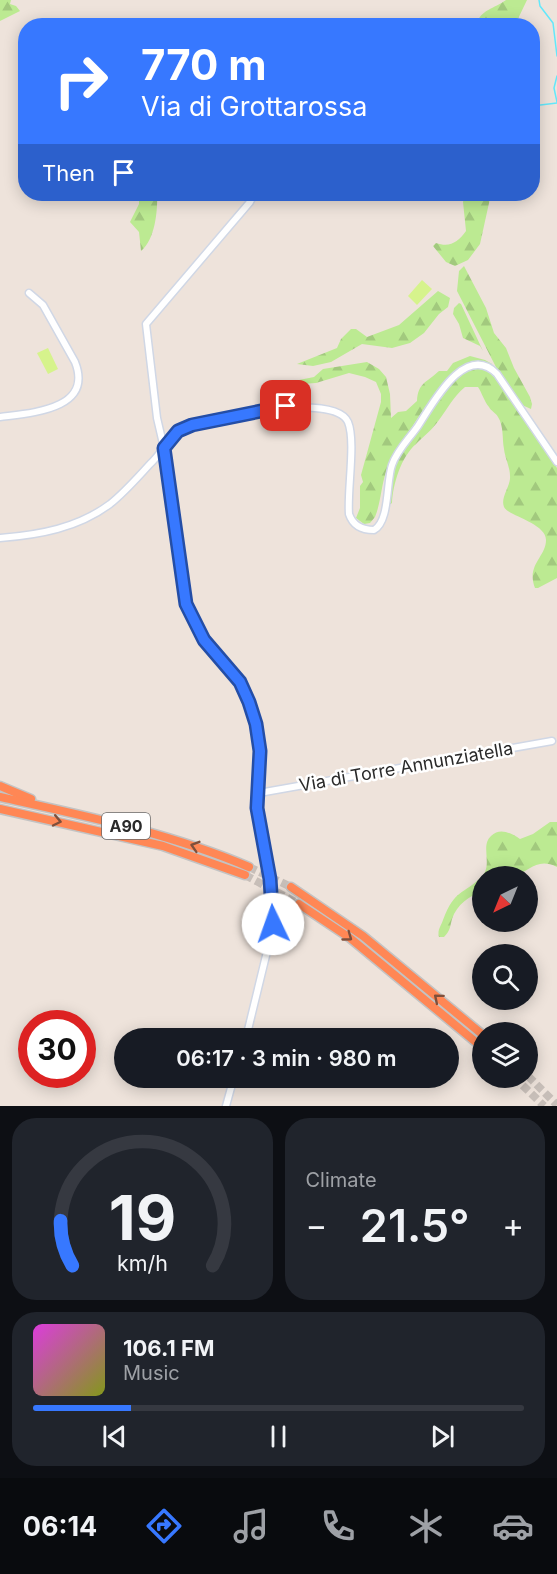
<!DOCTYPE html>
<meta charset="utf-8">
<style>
body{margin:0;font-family:Inter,sans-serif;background:#20242c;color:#f1f3f6;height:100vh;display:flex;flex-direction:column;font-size:22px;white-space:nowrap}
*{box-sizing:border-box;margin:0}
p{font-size:20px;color:#9ea1a6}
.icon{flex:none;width:33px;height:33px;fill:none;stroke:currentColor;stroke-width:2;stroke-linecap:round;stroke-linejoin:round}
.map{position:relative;height:1106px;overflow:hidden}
.sheet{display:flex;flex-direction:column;gap:12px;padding:12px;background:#0d0f14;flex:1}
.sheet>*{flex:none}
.banner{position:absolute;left:18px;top:18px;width:522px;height:183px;border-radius:24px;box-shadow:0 3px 15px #0003;background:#3778ff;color:#fff;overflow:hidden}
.needle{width:39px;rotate:223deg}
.fabs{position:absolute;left:472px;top:866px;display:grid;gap:12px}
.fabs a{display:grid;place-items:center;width:66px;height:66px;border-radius:50%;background:#171b24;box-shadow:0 3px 15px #0003;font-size:30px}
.speed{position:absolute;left:18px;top:1010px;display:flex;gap:12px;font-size:30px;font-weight:700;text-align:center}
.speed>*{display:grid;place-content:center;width:78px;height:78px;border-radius:50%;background:#171b24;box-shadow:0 3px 15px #0003;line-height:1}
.speed .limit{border:9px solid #d22;background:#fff;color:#111}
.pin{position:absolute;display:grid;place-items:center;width:51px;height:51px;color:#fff;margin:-26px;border-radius:12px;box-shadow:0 3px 9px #0006}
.me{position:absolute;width:66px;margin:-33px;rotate:357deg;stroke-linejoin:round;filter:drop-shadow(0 0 4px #0008)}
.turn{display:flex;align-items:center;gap:21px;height:126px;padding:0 24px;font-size:27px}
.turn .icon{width:78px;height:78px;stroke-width:2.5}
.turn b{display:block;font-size:42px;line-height:51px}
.then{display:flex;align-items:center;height:57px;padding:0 24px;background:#0003;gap:12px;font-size:22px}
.big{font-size:45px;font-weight:600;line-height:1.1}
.sheet .widget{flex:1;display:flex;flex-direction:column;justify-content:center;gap:9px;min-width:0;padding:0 21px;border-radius:24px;background:#20242c}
.sheet .dial{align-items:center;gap:0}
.dial svg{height:156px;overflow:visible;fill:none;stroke:#363941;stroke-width:7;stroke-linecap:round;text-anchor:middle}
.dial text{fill:#f1f3f6;stroke:none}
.song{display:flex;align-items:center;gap:18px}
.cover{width:72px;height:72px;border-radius:9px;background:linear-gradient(135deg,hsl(300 70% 55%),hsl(70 70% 35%))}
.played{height:6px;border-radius:3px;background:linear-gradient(90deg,#3778ff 20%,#363941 20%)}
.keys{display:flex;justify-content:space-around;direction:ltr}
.heat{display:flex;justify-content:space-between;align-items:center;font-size:33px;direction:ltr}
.sheet .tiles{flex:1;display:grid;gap:12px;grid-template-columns:1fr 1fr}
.widget:last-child{grid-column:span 2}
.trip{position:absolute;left:114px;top:1028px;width:345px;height:60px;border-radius:30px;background:#171b24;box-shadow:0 3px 15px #0003;font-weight:600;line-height:60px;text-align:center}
.tabs{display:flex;height:96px;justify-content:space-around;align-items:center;background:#090b0e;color:#9ea1a6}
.tabs .icon{width:42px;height:42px}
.tabs .active{color:#3778ff}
.tabs b{font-size:27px;color:#f1f3f6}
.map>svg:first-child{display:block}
.forest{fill:url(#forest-firs)}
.pitch{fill:#d6f38c}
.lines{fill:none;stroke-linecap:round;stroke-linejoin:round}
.stream{stroke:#63e8fb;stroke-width:1.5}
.highway-tunnel{stroke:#c7beb8;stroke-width:8;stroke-dasharray:8 4;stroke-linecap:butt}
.minor-casing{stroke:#d0d7e5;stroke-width:9}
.highway-casing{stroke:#c3c3c3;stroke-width:11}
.minor{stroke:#fff;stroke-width:6}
.highway{stroke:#ff8755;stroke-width:8}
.oneway{stroke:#7f4f3b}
.route-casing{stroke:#244ea6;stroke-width:15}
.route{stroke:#3778ff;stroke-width:10}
.labels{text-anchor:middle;stroke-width:5;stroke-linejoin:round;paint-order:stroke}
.shield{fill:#fff;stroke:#6a6a6a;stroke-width:1.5}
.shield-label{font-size:16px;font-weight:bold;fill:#2a2a2a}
.street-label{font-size:18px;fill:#2a2a2a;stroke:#fff}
</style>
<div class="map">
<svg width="557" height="1106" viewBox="0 0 557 1106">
<defs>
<pattern id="forest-firs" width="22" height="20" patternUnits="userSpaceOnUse" patternTransform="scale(1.5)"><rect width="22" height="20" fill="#bcea92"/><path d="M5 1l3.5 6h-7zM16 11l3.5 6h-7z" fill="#a2c97e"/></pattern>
</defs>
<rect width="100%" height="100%" fill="#eee3db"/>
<g class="forest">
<polygon points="0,0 11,0 10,4 16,6 20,11 0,21"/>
<path d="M506,0H527L515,25H476C481,9 494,9 506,0Z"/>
<path d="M139,194H157C158,210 155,240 141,251L139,232L130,222L139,204Z"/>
<path d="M465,194H491L480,244L468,260L455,266L446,262L433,246L436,243C450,248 458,242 466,231L463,202Z"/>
<polygon points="464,266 486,308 494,333 506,348 514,368 530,397 532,404 531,409 522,405 514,397 498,371 457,291 459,271"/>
<polygon points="438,291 450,298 448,307 439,314 424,333 410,343 392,348 362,344 331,362 313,366 297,364 337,348 341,339 351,329 356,329 367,337 399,325"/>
<polygon points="459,303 461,304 483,351 480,346 463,338 459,324 453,314 454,308"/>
<path d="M470,356L485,360L492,364L489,365C461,349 425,408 412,427C402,441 391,455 386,472C381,487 381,502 375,517L370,523L364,524L356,518L360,508V486L363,482L361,475L381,402V394L376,382L365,377L349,373L316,383L301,384L299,380L314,377L323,369L367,362L379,369L386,377L390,394L391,418L398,412L406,411L417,401C418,383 426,383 439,371H447L453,363Z"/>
<path d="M484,367L495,376L557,468V578L538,588H535C526,565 546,557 546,540C546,523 508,516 504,507C500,497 511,486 510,476C510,467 505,458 504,449C502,439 504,426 498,417C496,413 491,411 489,407C484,401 482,393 478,387H465C453,397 448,408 439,420C432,430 424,436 416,444C401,457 393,484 392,503L389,505L393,467L400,453L452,379L467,369Z"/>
<path d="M550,822H557V867C536,857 531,872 512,876C503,878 492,876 483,876V890C469,897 457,904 452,919C450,927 450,931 444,937H439C437,930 441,926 443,920C455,888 463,896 482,876C493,865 480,846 491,836C500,827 511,833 520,839L533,834Z"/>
</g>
<g class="pitch">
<polygon points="422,280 432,289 417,305 408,296"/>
<polygon points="48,348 58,369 48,374 37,353"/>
</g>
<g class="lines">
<g class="stream">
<polyline points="539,0 540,6 553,23 557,56"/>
<polyline points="557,76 554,88 557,102"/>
<polyline points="532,106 557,103"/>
</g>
<g class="highway-tunnel">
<polyline points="249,867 291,887"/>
<polyline points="245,875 299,904"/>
<polyline points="528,1076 557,1105"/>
<polyline points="514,1077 544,1106"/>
</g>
<defs>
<g id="minor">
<path d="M0,417C30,413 94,410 75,362L43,305L29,293"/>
<path d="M0,538C39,535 78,528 110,504C125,492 137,478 150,464C162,453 170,435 185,427C211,418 334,391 348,422C356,441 347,491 349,514C353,526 362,530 374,530C390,521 386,482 392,465C397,450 409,439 418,426C432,405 465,341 497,374L557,462"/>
<polyline points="259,793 552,741"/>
<polyline points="246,1038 272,931 274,912 267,861 257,808 260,751 258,733 253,713 244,689 226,663 204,640 186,604 164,448 157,418 146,324 250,202 254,194"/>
<polyline points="226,1106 234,1077"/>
</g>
<g id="highway">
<polyline points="0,786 31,799"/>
<path d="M0,797C85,816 169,833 249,867"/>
<polyline points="0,809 163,846 245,875"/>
<polyline points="291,887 363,936 483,1035"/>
<polyline points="299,904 350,938 483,1048"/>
</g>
</defs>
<use href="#minor" class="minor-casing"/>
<use href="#highway" class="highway-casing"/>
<use href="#minor" class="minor"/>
<use href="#highway" class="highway"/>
</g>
<defs><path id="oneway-chevron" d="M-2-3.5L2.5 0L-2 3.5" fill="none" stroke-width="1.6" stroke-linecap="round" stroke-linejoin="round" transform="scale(1.5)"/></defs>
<g class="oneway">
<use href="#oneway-chevron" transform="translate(57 821) rotate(12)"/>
<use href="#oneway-chevron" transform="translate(195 846) rotate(-163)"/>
<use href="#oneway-chevron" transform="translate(348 937) rotate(36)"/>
<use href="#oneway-chevron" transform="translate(438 998) rotate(-140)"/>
</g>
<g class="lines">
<defs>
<polyline id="route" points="273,924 270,879 257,808 260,751 256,724 249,702 240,682 204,640 186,604 164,448 178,431 192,425 286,406"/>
</defs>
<use href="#route" class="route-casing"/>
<use href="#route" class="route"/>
</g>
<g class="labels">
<rect class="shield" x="102" y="813" width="48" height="26" rx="4.5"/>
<g class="shield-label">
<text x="126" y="832">A90</text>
</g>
<g class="street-label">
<text transform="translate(406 767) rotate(-10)" y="6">Via di Torre Annunziatella</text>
</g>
</g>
</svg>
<div class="fabs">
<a><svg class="needle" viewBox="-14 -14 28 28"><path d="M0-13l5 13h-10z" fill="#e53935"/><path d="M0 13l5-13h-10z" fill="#9ea1a6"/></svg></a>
<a><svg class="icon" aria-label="search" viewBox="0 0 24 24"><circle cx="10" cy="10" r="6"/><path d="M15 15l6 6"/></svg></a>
<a><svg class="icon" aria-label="layers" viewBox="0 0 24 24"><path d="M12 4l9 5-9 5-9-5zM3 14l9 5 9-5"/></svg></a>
</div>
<div class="speed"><div class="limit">30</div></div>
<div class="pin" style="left:286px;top:406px;background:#d93025"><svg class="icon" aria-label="arrive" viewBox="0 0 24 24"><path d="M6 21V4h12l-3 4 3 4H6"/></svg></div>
<svg class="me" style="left:273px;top:924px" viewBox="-20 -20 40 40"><circle r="19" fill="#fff"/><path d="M0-13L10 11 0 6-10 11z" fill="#3778ff"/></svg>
<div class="trip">06:17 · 3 min · 980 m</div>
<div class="banner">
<div class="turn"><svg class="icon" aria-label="right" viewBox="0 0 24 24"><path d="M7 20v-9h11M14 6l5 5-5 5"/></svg><div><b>770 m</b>Via di Grottarossa</div></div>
<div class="then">Then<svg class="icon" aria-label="arrive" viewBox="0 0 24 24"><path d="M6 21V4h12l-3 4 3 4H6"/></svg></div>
</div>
</div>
<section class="sheet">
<div class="tiles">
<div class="widget dial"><svg viewBox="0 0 100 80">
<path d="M14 69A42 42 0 1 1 86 69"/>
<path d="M14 69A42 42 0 0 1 8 46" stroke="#3778ff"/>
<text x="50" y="56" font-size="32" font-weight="700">19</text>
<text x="50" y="72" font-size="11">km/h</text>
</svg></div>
<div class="widget"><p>Climate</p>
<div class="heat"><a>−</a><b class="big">21.5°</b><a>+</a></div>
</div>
<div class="widget">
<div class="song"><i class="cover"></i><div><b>106.1 FM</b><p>Music</p></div></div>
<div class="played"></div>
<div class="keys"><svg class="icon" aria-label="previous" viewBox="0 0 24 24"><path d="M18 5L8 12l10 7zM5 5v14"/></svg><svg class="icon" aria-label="pause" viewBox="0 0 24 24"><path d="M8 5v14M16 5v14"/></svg><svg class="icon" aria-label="next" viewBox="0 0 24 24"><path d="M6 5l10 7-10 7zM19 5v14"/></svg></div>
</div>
</div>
</section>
<nav class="tabs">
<b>06:14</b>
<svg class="icon active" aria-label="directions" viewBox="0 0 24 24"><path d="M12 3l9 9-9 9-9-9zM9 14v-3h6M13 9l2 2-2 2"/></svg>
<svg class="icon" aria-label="music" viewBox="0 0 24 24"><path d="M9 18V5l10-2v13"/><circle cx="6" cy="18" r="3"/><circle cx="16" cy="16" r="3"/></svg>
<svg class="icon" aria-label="phone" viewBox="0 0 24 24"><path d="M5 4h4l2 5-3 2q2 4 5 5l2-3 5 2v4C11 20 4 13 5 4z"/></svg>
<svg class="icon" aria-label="climate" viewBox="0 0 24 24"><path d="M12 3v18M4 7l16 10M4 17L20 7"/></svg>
<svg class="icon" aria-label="car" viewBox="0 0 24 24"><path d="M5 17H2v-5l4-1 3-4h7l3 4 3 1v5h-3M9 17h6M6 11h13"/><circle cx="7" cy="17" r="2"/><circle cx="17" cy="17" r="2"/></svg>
</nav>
